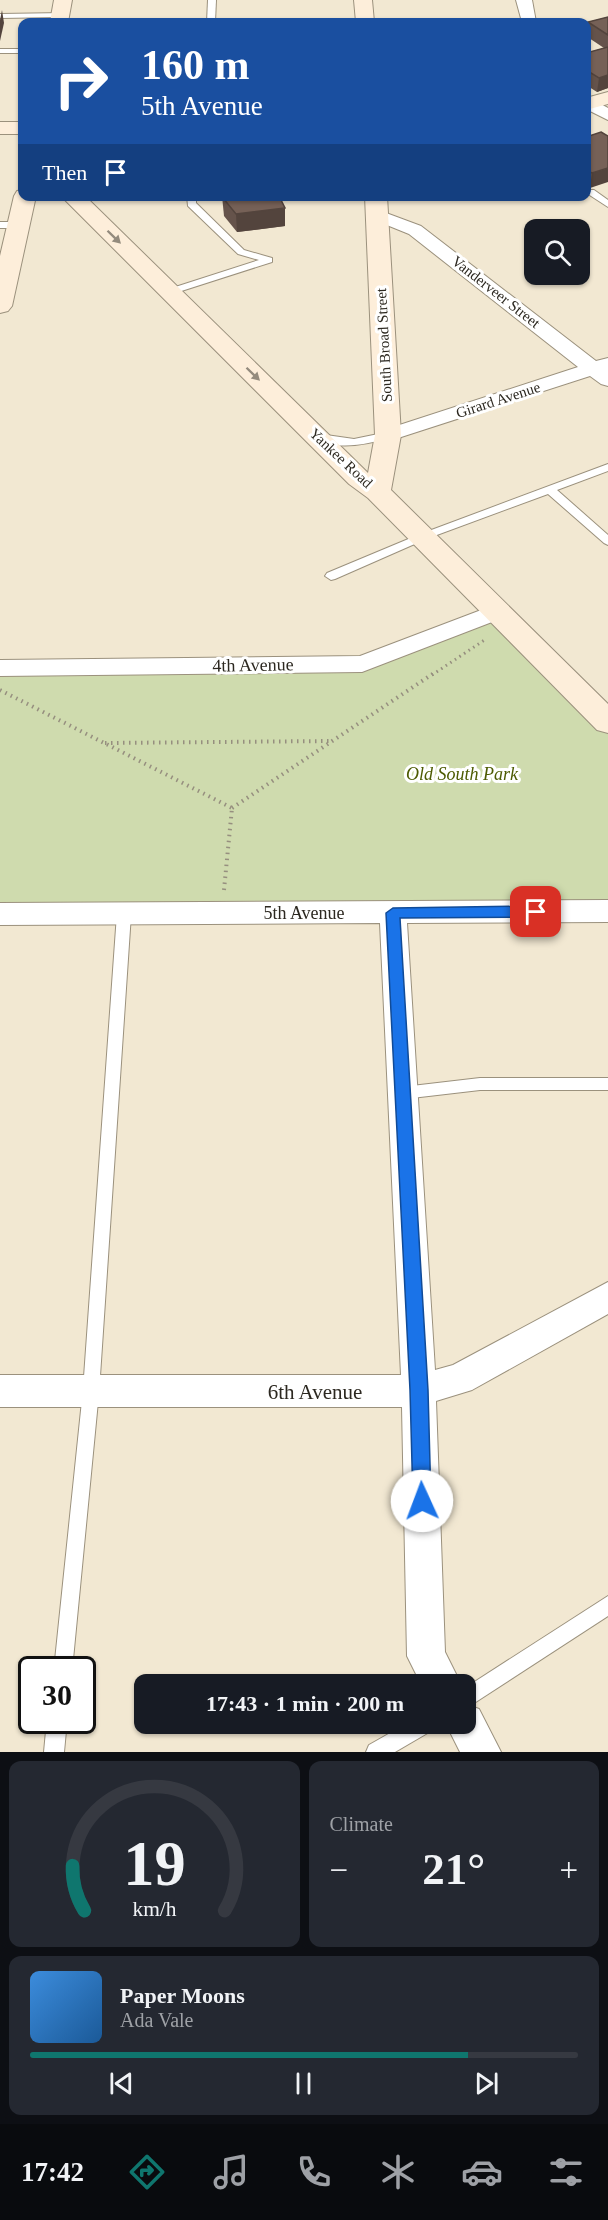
<!DOCTYPE html>
<meta charset="utf-8">
<style>
body{margin:0;font-family:"Times New Roman",serif;background:#242831;color:#f1f3f6;height:100vh;display:flex;flex-direction:column;font-size:22px;white-space:nowrap}
*{box-sizing:border-box;margin:0}
p{font-size:20px;color:#9ea1a6}
.icon{flex:none;width:33px;height:33px;fill:none;stroke:currentColor;stroke-width:2;stroke-linecap:round;stroke-linejoin:round}
.map{position:relative;height:1752px;overflow:hidden}
.sheet{display:flex;flex-direction:column;gap:9px;padding:9px;background:#0d0f14;flex:1}
.sheet>*{flex:none}
.hud{position:absolute;left:18px;top:18px;width:573px;height:183px;border-radius:12px;box-shadow:0 2px 4px #0004;background:#1a4fa0;color:#fff;overflow:hidden}
.controls{position:absolute;left:524px;top:219px;display:grid;gap:12px}
.controls a{display:grid;place-items:center;width:66px;height:66px;border-radius:12px;background:#171b24;box-shadow:0 2px 4px #0004;font-size:30px}
.speed{position:absolute;left:18px;top:1656px;display:flex;gap:12px;font-size:30px;font-weight:700;text-align:center}
.speed>*{display:grid;place-content:center;width:78px;height:78px;border-radius:50%;background:#171b24;box-shadow:0 2px 4px #0004;line-height:1}
.speed .limit{border:3px solid #111;border-radius:9px;background:#fff;color:#111}
.pin{position:absolute;display:grid;place-items:center;width:51px;height:51px;color:#fff;margin:-26px;border-radius:12px;box-shadow:0 3px 9px #0006}
.me{position:absolute;width:66px;margin:-33px;rotate:358deg;stroke-linejoin:round;filter:drop-shadow(0 0 4px #0008)}
.turn{display:flex;align-items:center;gap:21px;height:126px;padding:0 24px;font-size:27px}
.turn .icon{width:78px;height:78px;stroke-width:2.5}
.turn b{display:block;font-size:42px;line-height:51px}
.then{display:flex;align-items:center;height:57px;padding:0 24px;background:#0003;gap:12px;font-size:22px}
.big{font-size:45px;font-weight:700;line-height:1.1}
.sheet .card{flex:1;display:flex;flex-direction:column;justify-content:center;gap:9px;min-width:0;padding:0 21px;border-radius:12px;background:#242831}
.sheet .dial{align-items:center;gap:0}
.dial svg{height:156px;overflow:visible;fill:none;stroke:#363941;stroke-width:7;stroke-linecap:round;text-anchor:middle}
.dial text{fill:#f1f3f6;stroke:none}
.song{display:flex;align-items:center;gap:18px}
.cover{width:72px;height:72px;border-radius:9px;background:linear-gradient(135deg,hsl(210 70% 55%),hsl(210 70% 35%))}
.played{height:6px;border-radius:3px;background:linear-gradient(90deg,#0f766e 80%,#363941 80%)}
.keys{display:flex;justify-content:space-around;direction:ltr}
.heat{display:flex;justify-content:space-between;align-items:center;font-size:33px;direction:ltr}
.sheet .tiles{flex:1;display:grid;gap:9px;grid-template-columns:1fr 1fr}
.card:last-child{grid-column:span 2}
.trip{position:absolute;left:134px;top:1674px;width:342px;height:60px;border-radius:12px;background:#171b24;box-shadow:0 2px 4px #0004;font-weight:700;line-height:60px;text-align:center}
.tab-bar{display:flex;height:96px;justify-content:space-around;align-items:center;background:#090b0e;color:#9ea1a6}
.tab-bar .icon{width:42px;height:42px}
.tab-bar .active{color:#0f766e}
.tab-bar b{font-size:27px;color:#f1f3f6}
.map>svg:first-child{display:block}
.green{fill:#cfdbae}
.lines{fill:none;stroke-linecap:round;stroke-linejoin:round}
.lane-casing{stroke:#9b917d;stroke-width:2}
.street-casing{stroke:#9b917d;stroke-width:2}
.secondary-casing{stroke:#9b917d;stroke-width:2}
.path-far1{stroke:#968f7f;stroke-width:3;stroke-dasharray:1.5 4;stroke-linecap:butt}
.path{stroke:#968f7f;stroke-width:4;stroke-dasharray:1.5 4.5;stroke-linecap:butt}
.lane{fill:#fff;fill-rule:evenodd}
.street{fill:#fff;fill-rule:evenodd}
.secondary{fill:#fdeeda;fill-rule:evenodd}
.wall{fill:#65534b}
.shaded-wall{fill:#53443d}
.building{fill:#766157;stroke:#53443d;stroke-width:1.5}
.oneway{fill:#948b7d}
.route{fill:#1a73e8;stroke:#114b97;stroke-width:1.5}
.labels{text-anchor:middle;stroke-width:6;stroke-linejoin:round;paint-order:stroke}
.far-street-label{font-size:15px;fill:#2c2820;stroke:#fff}
.street-label{font-size:18px;fill:#2c2820;stroke:#fff}
.park-label{font-size:18px;font-style:italic;fill:#4d5b02;stroke:#fff}
.near-street-label{font-size:21px;fill:#2c2820;stroke:#fff}
</style>
<div class="map">
<svg width="608" height="1752" viewBox="0 0 608 1752">
<rect width="100%" height="100%" fill="#f2e8d2"/>
<polygon class="green" points="497,612 608,722 608,911 0,914 0,668 361,664"/>
<g class="lines">
<defs>
<g id="lane">
<polygon points="208,0 216,0 215,22 207,22"/>
<polygon points="64,13 64,17 61,17 0,18 0,14"/>
<rect x="0" y="49" width="22" height="4"/>
<polygon points="588,190 594,190 608,200 608,207 588,194"/>
<polygon points="187,196 196,196 196,203 244,250 272,258 272,262 172,294 166,294 166,290 259,260 238,254 188,206"/>
<polygon points="0,222 18,222 23,225 18,228 0,228"/>
<path d="M388,432L392,433V437C369,444 334,452 314,437L319,434L354,439Z"/>
<polygon points="608,464 608,471 557,490 608,535 608,545 604,543 548,494 426,539 335,579 331,580 325,576 327,573 418,535"/>
<polygon points="124,909 129,910 131,914 99,1391 72,1670 54,1670 83,1391 117,914 119,910"/>
<polygon points="480,1078 608,1078 608,1090 480,1090 403,1099 398,1097 396,1093 398,1089 403,1087"/>
<polygon points="608,1596 608,1616 465,1709 465,1688"/>
<polygon points="47,1720 67,1720 64,1752 44,1752"/>
<polygon points="406,1724 434,1724 431,1731 395,1752 366,1752 369,1745"/>
</g>
<g id="street">
<polygon points="516,0 532,0 536,22 522,22"/>
<polygon points="586,96 608,108 608,120 586,109"/>
<polygon points="378,210 421,226 596,361 608,358 608,386 601,384 590,376 395,439 388,441 381,439 377,435 381,431 578,367 409,234 372,219 369,215 372,211"/>
<polygon points="497,604 505,607 509,612 505,617 362,672 0,676 0,660 360,656"/>
<polygon points="608,900 608,922 407,923 435,1370 453,1365 608,1282 608,1314 472,1390 436,1401 445,1652 461,1684 421,1684 407,1656 402,1407 0,1407 0,1375 401,1375 380,923 0,925 0,903"/>
<polygon points="465,1704 479,1709 501,1752 460,1752 446,1724 465,1724"/>
</g>
<g id="secondary">
<polygon points="54,0 72,0 68,22 50,22"/>
<polygon points="354,0 372,0 374,22 356,22"/>
<polygon points="608,92 608,104 586,110 586,98"/>
<rect x="0" y="122" width="22" height="12"/>
<polygon points="22,190 22,196 36,196 12,306 8,311 0,313 0,256 14,196 17,191"/>
<polygon points="61,196 85,196 368,473 375,435 365,196 387,196 401,435 391,490 608,704 608,733 597,730 368,498 349,484"/>
</g>
</defs>
<use href="#lane" class="lane-casing"/>
<use href="#street" class="street-casing"/>
<use href="#secondary" class="secondary-casing"/>
<polyline class="path-far1" points="432,675 486,639"/>
<g class="path">
<polyline points="0,690 232,808"/>
<polyline points="105,743 331,741"/>
<polyline points="232,808 434,673"/>
<polyline points="224,890 232,808"/>
</g>
<use href="#lane" class="lane"/>
<use href="#street" class="street"/>
<use href="#secondary" class="secondary"/>
</g>
<g class="wall">
<polygon points="608,17 608,88 597,92 586,85 586,53 604,48 586,36 588,22"/>
<polygon points="608,136 590,188 586,185 586,137"/>
<polygon points="222,196 279,196 285,226 237,232 224,216"/>
</g>
<g class="shaded-wall">
<polygon points="2,10 4,23 0,41 0,20"/>
<polygon points="608,75 608,88 597,92 599,78"/>
<polygon points="608,168 608,182 590,188 592,173"/>
<polygon points="285,208 285,226 237,232 236,214"/>
</g>
<g class="building">
<polygon points="608,17 608,35 588,22"/>
<polygon points="608,47 608,75 599,78 586,70 586,53"/>
<polygon points="601,132 608,136 608,168 592,173 586,169 586,137"/>
<polygon points="223,196 279,196 285,208 236,214 223,198"/>
</g>
<defs><path id="oneway-solid" d="M-6-.8H1V-3.2L6.5 0L1 3.2V.8H-6Z" transform="scale(1.5)"/></defs>
<g class="oneway">
<use href="#oneway-solid" transform="translate(114 237) rotate(44)"/>
<use href="#oneway-solid" transform="translate(253 374) rotate(44)"/>
</g>
<polygon class="route" points="536,906 543,912 536,917 400,918 428,1390 431,1501 428,1507 422,1510 415,1507 413,1501 410,1390 386,913 393,908"/>
<g class="labels">
<g class="far-street-label">
<text transform="translate(496 292) rotate(38)" y="5">Vanderveer Street</text>
<text transform="translate(384 345) rotate(-93)" y="5">South Broad Street</text>
<text transform="translate(498 400) rotate(-18)" y="5">Girard Avenue</text>
<text transform="translate(341 458) rotate(43)" y="5">Yankee Road</text>
</g>
<g class="street-label">
<text transform="translate(253 665) rotate(-1)" y="6">4th Avenue</text>
<text x="304" y="919">5th Avenue</text>
</g>
<g class="park-label">
<text x="462" y="780">Old South Park</text>
</g>
<g class="near-street-label">
<text x="315" y="1399">6th Avenue</text>
</g>
</g>
</svg>
<div class="controls">
<a><svg class="icon" aria-label="search" viewBox="0 0 24 24"><circle cx="10" cy="10" r="6"/><path d="M15 15l6 6"/></svg></a>
</div>
<div class="speed"><div class="limit">30</div></div>
<div class="pin" style="left:536px;top:912px;background:#d93025"><svg class="icon" aria-label="arrive" viewBox="0 0 24 24"><path d="M6 21V4h12l-3 4 3 4H6"/></svg></div>
<svg class="me" style="left:422px;top:1501px" viewBox="-20 -20 40 40"><circle r="19" fill="#fff"/><path d="M0-13L10 11 0 6-10 11z" fill="#1a73e8"/></svg>
<div class="trip">17:43 · 1 min · 200 m</div>
<div class="hud">
<div class="turn"><svg class="icon" aria-label="right" viewBox="0 0 24 24"><path d="M7 20v-9h11M14 6l5 5-5 5"/></svg><div><b>160 m</b>5th Avenue</div></div>
<div class="then">Then<svg class="icon" aria-label="arrive" viewBox="0 0 24 24"><path d="M6 21V4h12l-3 4 3 4H6"/></svg></div>
</div>
</div>
<section class="sheet">
<div class="tiles">
<div class="card dial"><svg viewBox="0 0 100 80">
<path d="M14 69A42 42 0 1 1 86 69"/>
<path d="M14 69A42 42 0 0 1 8 46" stroke="#0f766e"/>
<text x="50" y="56" font-size="32" font-weight="700">19</text>
<text x="50" y="72" font-size="11">km/h</text>
</svg></div>
<div class="card"><p>Climate</p>
<div class="heat"><a>−</a><b class="big">21°</b><a>+</a></div>
</div>
<div class="card">
<div class="song"><i class="cover"></i><div><b>Paper Moons</b><p>Ada Vale</p></div></div>
<div class="played"></div>
<div class="keys"><svg class="icon" aria-label="previous" viewBox="0 0 24 24"><path d="M18 5L8 12l10 7zM5 5v14"/></svg><svg class="icon" aria-label="pause" viewBox="0 0 24 24"><path d="M8 5v14M16 5v14"/></svg><svg class="icon" aria-label="next" viewBox="0 0 24 24"><path d="M6 5l10 7-10 7zM19 5v14"/></svg></div>
</div>
</div>
</section>
<nav class="tab-bar">
<b>17:42</b>
<svg class="icon active" aria-label="directions" viewBox="0 0 24 24"><path d="M12 3l9 9-9 9-9-9zM9 14v-3h6M13 9l2 2-2 2"/></svg>
<svg class="icon" aria-label="music" viewBox="0 0 24 24"><path d="M9 18V5l10-2v13"/><circle cx="6" cy="18" r="3"/><circle cx="16" cy="16" r="3"/></svg>
<svg class="icon" aria-label="phone" viewBox="0 0 24 24"><path d="M5 4h4l2 5-3 2q2 4 5 5l2-3 5 2v4C11 20 4 13 5 4z"/></svg>
<svg class="icon" aria-label="climate" viewBox="0 0 24 24"><path d="M12 3v18M4 7l16 10M4 17L20 7"/></svg>
<svg class="icon" aria-label="car" viewBox="0 0 24 24"><path d="M5 17H2v-5l4-1 3-4h7l3 4 3 1v5h-3M9 17h6M6 11h13"/><circle cx="7" cy="17" r="2"/><circle cx="17" cy="17" r="2"/></svg>
<svg class="icon" aria-label="filters" viewBox="0 0 24 24"><path d="M4 7h16M4 17h16"/><circle cx="9" cy="7" r="2"/><circle cx="15" cy="17" r="2"/></svg>
</nav>
